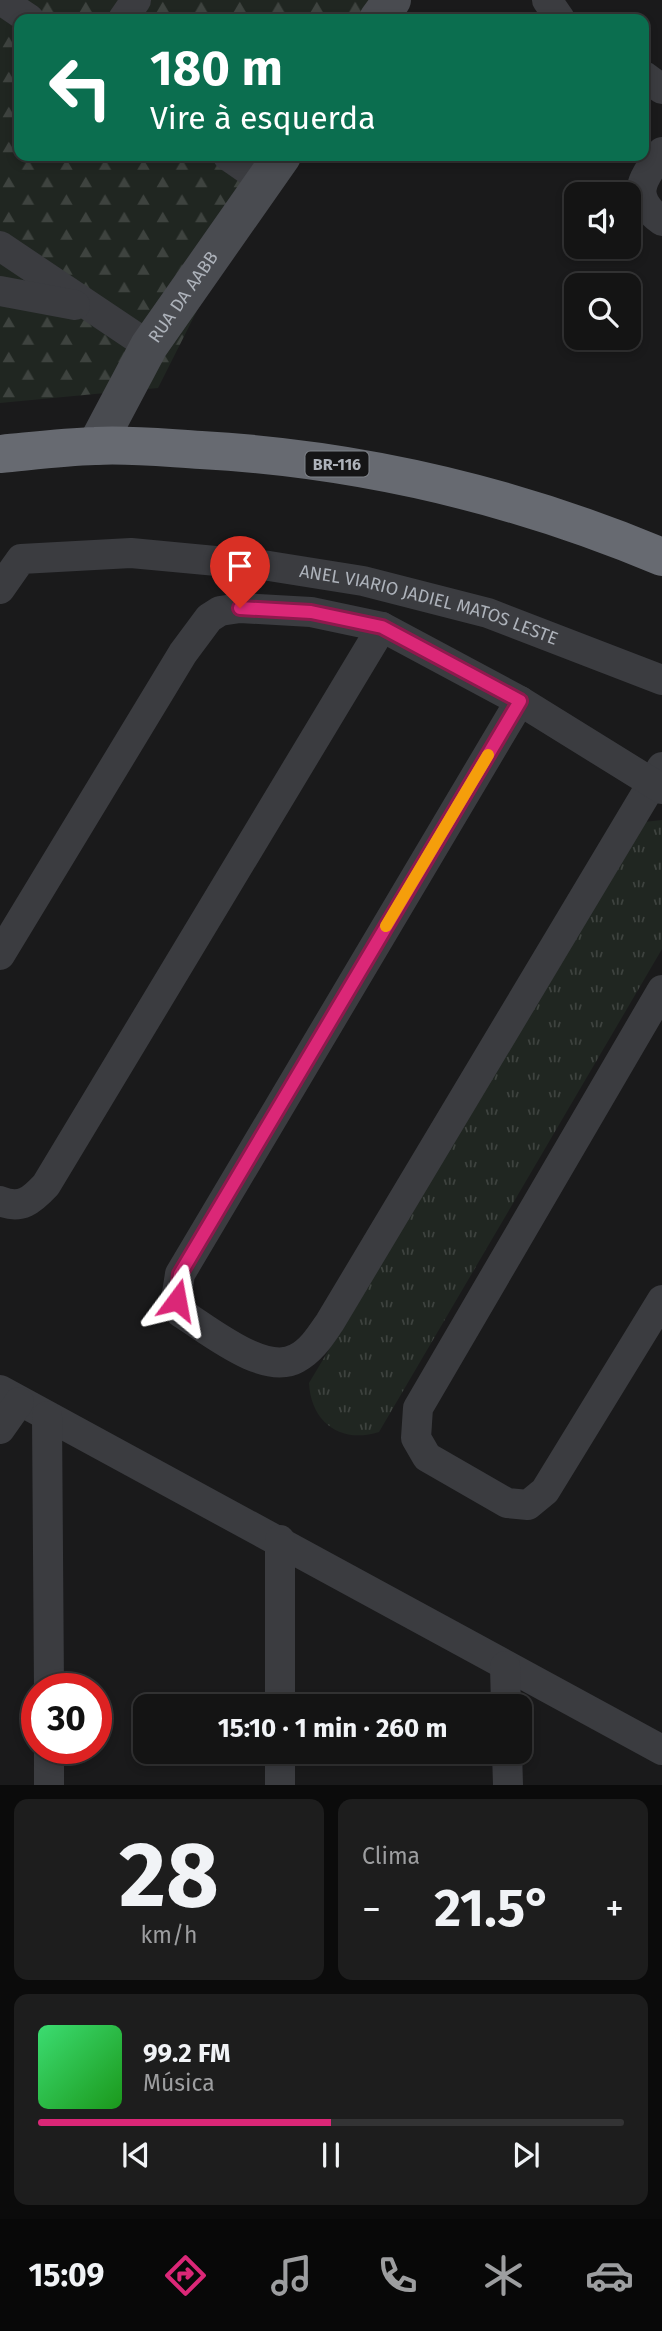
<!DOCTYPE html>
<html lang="pt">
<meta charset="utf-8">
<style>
body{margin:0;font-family:"Fira Sans",sans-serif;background:#1d1d1d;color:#f1f3f6;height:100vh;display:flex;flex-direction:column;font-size:26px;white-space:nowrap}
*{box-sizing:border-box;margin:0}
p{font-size:23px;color:#9d9ea0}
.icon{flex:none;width:38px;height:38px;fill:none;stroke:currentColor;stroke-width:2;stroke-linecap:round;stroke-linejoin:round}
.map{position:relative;height:1785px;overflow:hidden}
.details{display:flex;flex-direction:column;gap:14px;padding:14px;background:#0b0b0b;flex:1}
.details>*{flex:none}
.banner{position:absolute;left:14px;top:14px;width:635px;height:147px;border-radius:14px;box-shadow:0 4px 10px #0003,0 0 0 2px #333334;background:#0b6e4f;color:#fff;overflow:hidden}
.controls{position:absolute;left:564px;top:182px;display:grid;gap:14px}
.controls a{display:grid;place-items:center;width:77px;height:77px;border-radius:14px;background:#141414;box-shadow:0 4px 10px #0003,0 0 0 2px #333334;font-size:35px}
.speed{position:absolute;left:21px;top:1673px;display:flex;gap:14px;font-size:35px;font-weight:700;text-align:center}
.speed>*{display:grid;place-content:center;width:91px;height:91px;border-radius:50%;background:#141414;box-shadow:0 4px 10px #0003,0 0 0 2px #333334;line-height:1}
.speed .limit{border:10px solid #d22;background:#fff;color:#111}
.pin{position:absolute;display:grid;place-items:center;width:60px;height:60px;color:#fff;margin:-72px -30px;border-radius:50% 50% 50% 0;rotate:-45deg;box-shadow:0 0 7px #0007}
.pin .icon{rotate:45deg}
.me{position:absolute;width:77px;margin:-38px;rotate:13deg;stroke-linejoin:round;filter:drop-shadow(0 0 5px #0008)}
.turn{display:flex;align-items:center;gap:24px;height:147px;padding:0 21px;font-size:32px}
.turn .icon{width:91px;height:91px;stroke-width:2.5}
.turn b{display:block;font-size:49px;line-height:60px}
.big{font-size:52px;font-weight:700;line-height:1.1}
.details .card{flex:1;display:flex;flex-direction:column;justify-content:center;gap:10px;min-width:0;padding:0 24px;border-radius:14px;background:#1d1d1d}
.details .dial{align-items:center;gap:0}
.dial b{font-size:91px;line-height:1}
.song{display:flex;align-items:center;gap:21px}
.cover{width:84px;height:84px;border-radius:10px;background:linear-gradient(135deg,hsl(140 70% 55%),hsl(120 70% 35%))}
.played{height:7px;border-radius:4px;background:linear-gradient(90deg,#db2777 50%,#333334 50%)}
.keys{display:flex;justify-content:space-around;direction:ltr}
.heat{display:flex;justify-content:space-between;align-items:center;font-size:38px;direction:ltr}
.details .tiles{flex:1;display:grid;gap:14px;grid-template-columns:1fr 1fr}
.card:last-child{grid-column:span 2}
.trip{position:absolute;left:133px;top:1694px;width:399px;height:70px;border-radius:14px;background:#141414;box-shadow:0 4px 10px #0003,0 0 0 2px #333334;font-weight:700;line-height:70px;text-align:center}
.tab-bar{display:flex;height:112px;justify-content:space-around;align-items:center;background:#080808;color:#9d9ea0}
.tab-bar .icon{width:49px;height:49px}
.tab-bar .active{color:#db2777}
.tab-bar b{font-size:32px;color:#f1f3f6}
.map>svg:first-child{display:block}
.forest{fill:url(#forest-firs)}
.park{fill:url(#park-tufts)}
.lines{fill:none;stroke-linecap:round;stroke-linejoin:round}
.street{stroke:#3b3c40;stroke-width:30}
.secondary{stroke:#494b50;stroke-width:38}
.highway{stroke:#676a71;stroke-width:38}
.route-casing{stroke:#8e194d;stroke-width:18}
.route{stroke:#db2777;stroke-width:12}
.slow{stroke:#f59e0b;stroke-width:12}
.labels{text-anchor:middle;stroke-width:7;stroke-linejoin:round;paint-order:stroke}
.shield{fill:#151516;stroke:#7f8389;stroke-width:2}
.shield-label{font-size:16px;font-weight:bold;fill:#adb2ba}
.street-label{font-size:18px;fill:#adb2ba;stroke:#151516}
</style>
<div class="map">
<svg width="662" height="1785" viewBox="0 0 662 1785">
<defs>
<pattern id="forest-firs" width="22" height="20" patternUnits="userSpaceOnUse" patternTransform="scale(1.75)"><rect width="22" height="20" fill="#202621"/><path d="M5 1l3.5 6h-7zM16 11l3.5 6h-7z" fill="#3e433f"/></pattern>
<pattern id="park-tufts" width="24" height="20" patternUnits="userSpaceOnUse" patternTransform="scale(1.75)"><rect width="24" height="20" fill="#202621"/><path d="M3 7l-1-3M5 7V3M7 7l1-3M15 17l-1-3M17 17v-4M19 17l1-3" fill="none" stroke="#3e433f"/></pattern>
</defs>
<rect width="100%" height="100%" fill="#1a1a1b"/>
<polygon class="forest" points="0,0 383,0 370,19 19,19 19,156 275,156 158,388 0,403"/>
<path class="park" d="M662,820V949L379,1432C341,1444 311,1423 309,1383L644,822Z"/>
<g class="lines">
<g class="street">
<polyline points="1,0 29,19"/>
<polyline points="547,0 560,19"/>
<polyline points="123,19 136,0"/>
<polyline points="644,76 662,89"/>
<path d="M662,152C642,180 628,196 662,221"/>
<polyline points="228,156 264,181"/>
<polyline points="0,246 149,346"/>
<polyline points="0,291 75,305"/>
<path id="s1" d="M0,589L21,559L131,553L269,566L363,581L488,613L662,680"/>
<path d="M520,701L180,1274L176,1300L181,1313C209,1330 265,1377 297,1358C312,1350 321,1335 330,1322L662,767"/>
<polyline points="0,955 183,653 209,618 220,611 240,608 311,612 382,627 520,701 662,789"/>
<polyline points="662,990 418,1408 416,1438 427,1457 507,1503 528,1505 545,1491 662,1300"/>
<path d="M0,1201C21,1210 32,1200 46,1185L382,627"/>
<polyline points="0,1390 662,1750"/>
<polyline points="47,1416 49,1689"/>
<polyline points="0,1429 19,1402"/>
<polyline points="280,1540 280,1706"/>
<polyline points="505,1666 506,1706"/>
<polyline points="49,1748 49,1785"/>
<polyline points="280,1752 280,1785"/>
<polyline points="507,1752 508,1785"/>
</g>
<g class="secondary">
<polyline points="378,19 392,0"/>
<path id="s2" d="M96,446L149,346L282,156"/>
</g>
<path class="highway" d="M0,454C32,451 63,447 95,446C130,444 166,448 201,450C361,459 514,495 662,557"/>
</g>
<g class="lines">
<defs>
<polyline id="route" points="177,1300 180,1274 520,701 382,627 311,612 240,608"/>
</defs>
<use href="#route" class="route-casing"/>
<use href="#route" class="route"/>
<polyline class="slow" points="386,926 488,755"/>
</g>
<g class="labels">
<rect class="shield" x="305.5" y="451.5" width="63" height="25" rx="5"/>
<g class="shield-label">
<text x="337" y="470">BR-116</text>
</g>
<g class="street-label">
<text dy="6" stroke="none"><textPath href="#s2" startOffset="173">RUA DA AABB</textPath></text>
<text dy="6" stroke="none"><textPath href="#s1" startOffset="450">ANEL VIARIO JADIEL MATOS LESTE</textPath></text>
</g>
</g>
</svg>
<div class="controls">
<a><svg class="icon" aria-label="sound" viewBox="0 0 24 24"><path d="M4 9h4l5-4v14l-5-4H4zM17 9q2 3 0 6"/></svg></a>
<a><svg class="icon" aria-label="search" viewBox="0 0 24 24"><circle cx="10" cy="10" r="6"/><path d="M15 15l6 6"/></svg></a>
</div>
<div class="speed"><div class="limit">30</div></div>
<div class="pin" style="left:240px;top:608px;background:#d93025"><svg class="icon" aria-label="arrive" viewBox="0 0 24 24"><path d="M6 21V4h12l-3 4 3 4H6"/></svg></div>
<svg class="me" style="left:177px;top:1300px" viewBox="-20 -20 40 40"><path d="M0-17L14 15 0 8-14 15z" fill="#db2777" stroke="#fff" stroke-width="4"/></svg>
<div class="trip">15:10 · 1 min · 260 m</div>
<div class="banner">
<div class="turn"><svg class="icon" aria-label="left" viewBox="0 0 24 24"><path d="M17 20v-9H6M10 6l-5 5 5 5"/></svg><div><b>180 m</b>Vire à esquerda</div></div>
</div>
</div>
<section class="details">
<div class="tiles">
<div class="card dial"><b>28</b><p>km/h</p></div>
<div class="card"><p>Clima</p>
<div class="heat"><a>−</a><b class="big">21.5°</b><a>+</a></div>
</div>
<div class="card">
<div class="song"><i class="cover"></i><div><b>99.2 FM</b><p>Música</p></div></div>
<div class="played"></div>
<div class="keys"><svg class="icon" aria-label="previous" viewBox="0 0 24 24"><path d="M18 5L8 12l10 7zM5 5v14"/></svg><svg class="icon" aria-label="pause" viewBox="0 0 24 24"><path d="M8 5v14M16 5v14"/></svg><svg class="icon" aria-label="next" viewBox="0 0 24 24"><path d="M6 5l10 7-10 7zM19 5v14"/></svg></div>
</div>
</div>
</section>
<nav class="tab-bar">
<b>15:09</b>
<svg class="icon active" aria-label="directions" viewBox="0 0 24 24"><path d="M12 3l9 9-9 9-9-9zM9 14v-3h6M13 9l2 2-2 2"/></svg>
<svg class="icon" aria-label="music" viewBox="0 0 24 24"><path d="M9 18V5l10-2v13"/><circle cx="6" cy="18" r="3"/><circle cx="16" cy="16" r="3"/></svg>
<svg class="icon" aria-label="phone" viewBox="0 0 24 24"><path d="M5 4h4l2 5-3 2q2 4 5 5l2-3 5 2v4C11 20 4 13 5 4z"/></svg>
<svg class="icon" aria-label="climate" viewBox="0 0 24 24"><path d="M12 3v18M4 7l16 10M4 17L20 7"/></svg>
<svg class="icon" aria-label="car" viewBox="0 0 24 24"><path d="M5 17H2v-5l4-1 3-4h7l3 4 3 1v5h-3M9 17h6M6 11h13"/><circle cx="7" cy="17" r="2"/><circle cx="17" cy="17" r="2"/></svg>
</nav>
